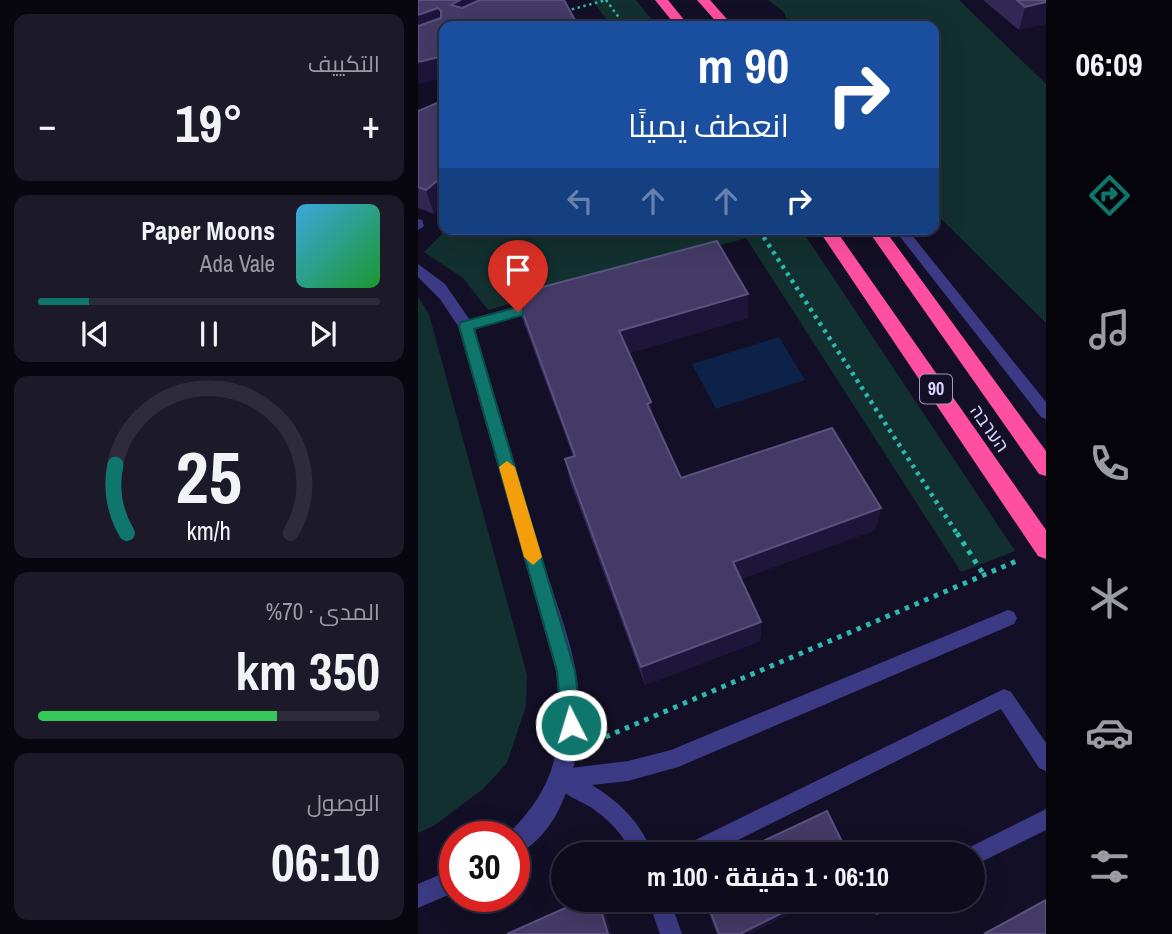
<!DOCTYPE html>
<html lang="ar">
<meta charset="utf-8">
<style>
body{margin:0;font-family:"Archivo Narrow",Cairo,Heebo,sans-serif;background:#1c1929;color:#f1f3f6;direction:rtl;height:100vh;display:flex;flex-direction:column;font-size:26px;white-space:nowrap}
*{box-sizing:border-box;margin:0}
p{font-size:23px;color:#9b9ba3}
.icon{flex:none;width:38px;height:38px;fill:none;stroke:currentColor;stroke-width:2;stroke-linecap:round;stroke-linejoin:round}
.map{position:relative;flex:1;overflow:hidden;direction:ltr}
.panel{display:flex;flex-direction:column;gap:14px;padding:14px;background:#08060f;width:418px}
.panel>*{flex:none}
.top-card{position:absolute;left:21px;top:21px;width:500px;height:214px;border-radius:14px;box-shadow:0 7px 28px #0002,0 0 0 2px #2e2b3b;direction:rtl;background:#1a4fa0;color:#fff;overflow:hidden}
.speed{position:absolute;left:21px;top:821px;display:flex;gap:14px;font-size:35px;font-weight:700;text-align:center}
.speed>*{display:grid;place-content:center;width:91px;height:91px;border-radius:50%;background:#0e0b1c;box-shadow:0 7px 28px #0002,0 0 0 2px #2e2b3b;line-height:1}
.speed .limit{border:10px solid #d22;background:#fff;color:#111}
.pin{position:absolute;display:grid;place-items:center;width:60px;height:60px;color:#fff;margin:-72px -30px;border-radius:50% 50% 50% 0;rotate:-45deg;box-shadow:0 0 7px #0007}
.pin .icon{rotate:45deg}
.me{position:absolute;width:77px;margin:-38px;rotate:355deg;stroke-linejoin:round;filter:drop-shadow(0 0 5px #0008)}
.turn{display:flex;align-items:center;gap:24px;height:147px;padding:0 35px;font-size:32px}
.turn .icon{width:91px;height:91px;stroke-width:2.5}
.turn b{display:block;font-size:49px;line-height:60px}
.lanes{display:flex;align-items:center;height:66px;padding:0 35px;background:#0003;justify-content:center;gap:35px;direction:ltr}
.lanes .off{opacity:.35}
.big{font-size:52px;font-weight:700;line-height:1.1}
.panel .widget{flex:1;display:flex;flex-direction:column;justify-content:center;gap:10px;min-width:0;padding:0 24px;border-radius:14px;background:#1c1929}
.panel .dial{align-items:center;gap:0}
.dial svg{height:182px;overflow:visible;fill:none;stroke:#2e2b3b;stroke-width:7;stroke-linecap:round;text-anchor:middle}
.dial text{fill:#f1f3f6;stroke:none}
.song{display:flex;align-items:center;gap:21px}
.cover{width:84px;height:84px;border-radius:10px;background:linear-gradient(135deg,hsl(200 70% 55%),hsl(130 70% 35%))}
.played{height:7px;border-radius:4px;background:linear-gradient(90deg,#0f766e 15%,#2e2b3b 15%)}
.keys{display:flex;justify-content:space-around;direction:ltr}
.heat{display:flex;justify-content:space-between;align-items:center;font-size:38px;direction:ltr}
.charge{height:10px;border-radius:5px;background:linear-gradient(90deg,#34c759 70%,#2e2b3b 0)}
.trip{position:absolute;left:133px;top:842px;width:434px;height:70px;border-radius:35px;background:#0e0b1c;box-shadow:0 7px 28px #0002,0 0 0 2px #2e2b3b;font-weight:700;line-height:70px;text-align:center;direction:rtl}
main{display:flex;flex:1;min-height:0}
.tab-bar{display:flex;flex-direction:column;width:126px;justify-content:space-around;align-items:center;background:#06040b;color:#9b9ba3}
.tab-bar .icon{width:49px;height:49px}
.tab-bar .current{color:#0f766e}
.tab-bar b{font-size:32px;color:#f1f3f6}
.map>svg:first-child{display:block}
.green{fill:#12302f}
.water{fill:#0c2248}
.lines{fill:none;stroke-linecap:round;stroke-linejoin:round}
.path-far2{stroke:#2fb8b0;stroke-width:2.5;stroke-dasharray:2.5 3.5;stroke-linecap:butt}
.path-far1{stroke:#2fb8b0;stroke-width:4.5;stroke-dasharray:3.5 5;stroke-linecap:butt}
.path{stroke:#2fb8b0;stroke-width:5;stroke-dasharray:4.5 6;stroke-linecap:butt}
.lane{fill:#3d3a85;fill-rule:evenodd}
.street{fill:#3d3a85;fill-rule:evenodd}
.highway{fill:#ff4fa3;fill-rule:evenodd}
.wall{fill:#312854}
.shaded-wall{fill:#1d163a}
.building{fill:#433a66;stroke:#5a527e;stroke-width:2}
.route{fill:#0f766e;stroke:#0a4d48;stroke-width:2}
.slow{fill:#f59e0b}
.labels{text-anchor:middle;stroke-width:5;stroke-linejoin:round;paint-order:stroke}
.shield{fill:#130f26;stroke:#9e99be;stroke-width:2}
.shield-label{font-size:18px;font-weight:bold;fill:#d9d4ff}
.street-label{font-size:19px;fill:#d9d4ff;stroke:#130f26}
</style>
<main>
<nav class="tab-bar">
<b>06:09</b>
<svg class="icon current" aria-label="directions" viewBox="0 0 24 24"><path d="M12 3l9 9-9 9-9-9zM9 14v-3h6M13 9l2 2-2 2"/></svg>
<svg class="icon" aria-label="music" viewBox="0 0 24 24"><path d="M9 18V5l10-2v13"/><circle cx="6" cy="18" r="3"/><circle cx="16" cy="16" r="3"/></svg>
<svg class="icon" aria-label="phone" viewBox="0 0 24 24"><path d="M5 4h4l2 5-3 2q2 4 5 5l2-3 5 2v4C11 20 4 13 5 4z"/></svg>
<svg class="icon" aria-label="climate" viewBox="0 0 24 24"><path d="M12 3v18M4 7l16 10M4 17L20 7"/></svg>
<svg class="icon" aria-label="car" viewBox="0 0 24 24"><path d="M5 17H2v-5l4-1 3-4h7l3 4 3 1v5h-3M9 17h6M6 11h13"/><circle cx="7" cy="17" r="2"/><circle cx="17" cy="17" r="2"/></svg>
<svg class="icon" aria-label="filters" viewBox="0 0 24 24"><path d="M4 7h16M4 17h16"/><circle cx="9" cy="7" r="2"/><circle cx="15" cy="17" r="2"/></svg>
</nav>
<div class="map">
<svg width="628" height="934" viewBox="0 0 628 934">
<rect width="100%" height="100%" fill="#130f26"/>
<g class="green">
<polygon points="174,0 218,0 239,26 193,26"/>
<polygon points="350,0 541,0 628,84 628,323 516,212 516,26 371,26 366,12"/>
<polygon points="29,229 383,229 597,551 543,572 328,238 70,310 45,278 6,252"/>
<polygon points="0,297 11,314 109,675 108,706 89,763 65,789 17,825 0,833"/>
</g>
<polygon class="water" points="361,337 387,380 298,409 274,364"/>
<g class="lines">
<g class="path-far2">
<polyline points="188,0 207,26"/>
<polyline points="148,11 188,0"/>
<polyline points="341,229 342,231"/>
</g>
<polyline class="path-far1" points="341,230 540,535"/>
<g class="path">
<polyline points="539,533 566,575"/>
<polyline points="178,741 601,560"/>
</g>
<g class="lane">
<polygon points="0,219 4,220 6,226 0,230"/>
<polygon points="476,229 489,229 628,402 628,419 623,417"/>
<polygon points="124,300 131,305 129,308 48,331 41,326 43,322"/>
<path d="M590,610L596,612L599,618L596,624L260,767L210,781L174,785C203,803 222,822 235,854H214C206,835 191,820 174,808C161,800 140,793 134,779L137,772L144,769L210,761L253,750Z"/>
<polygon points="586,689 593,692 628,743 628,771 621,768 583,709 292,854 260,854 263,847"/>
<polygon points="628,809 628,830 555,866 555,854 545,854 548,849"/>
<polygon points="230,900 252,900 264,934 242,934"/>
<polygon points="450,900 479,900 476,908 459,915 451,912 448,904"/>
</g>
<g class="street">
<path d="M0,264L27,284L56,326C80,406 103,487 127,567C140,609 158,652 161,696C165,747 150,833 96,855V836H88C142,784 145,742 138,671L40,326L22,299L0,277Z"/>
<polygon points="37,868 37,892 0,908 0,884"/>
</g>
<g class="highway">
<polygon points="237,0 250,0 271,26 258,26"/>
<polygon points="279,0 292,0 315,26 302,26"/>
<polygon points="400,229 417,229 628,530 628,559 620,556"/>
<polygon points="449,229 466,229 628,451 628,476 621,474"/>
</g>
</g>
<g class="wall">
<polygon points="565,0 628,0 601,30"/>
<polygon points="26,100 26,206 16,214 0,208 0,111"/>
<polygon points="98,294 330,318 211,353 235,417 263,478 463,508 457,530 323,579 343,622 342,641 227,685 152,481 147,459 155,456 104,318"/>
<polygon points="286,900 399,900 331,934 299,934"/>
</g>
<g class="shaded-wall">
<polygon points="42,0 67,0 58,13 33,5"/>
<polygon points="628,2 628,24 601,30 607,7"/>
<polygon points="20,8 25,29 0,37 0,15"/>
<polygon points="26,56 26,78 0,84 0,62"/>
<polygon points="26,175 26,206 16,214 8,190"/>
<polygon points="330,294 330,318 204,355 201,331"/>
<polygon points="233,402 236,425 229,404"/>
<polygon points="463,508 457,530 315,582 315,562"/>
<polygon points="343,622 342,641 227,685 223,667"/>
<polygon points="180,900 182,900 185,903 194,934 190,934"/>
<polygon points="390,900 399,900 331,934 322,934"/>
</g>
<g class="building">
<polygon points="0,0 42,0 33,5 44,8 62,0 146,0 159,24 152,26 26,26 26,56 0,62 0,26 23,18 23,11 20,8 0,15"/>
<polygon points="599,0 628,0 628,2 607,7"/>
<polygon points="26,100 26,175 8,190 0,187 0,111"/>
<polygon points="299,241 330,294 201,331 233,402 229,404 263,478 414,428 463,508 315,562 343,622 223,667 147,459 157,456 98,294"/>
<polygon points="409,811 430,854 318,854"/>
<polygon points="165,900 180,900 190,934 89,934"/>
<polygon points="288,900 390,900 322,934 301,934"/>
<polygon points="628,900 628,934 566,934"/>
</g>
<polygon class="route" points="100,307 105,308 105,315 56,329 157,671 163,725 160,732 153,735 147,732 144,725 139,671 41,326 43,322"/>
<polygon class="slow" points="89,461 97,467 124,557 115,565 106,557 81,467"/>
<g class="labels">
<rect class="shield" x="502" y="374.5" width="32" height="29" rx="5"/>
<g class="shield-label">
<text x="518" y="395">90</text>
</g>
<g class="street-label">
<text transform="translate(572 428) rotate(55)" y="7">הערבה</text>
</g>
</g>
</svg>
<div class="speed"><div class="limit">30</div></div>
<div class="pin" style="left:100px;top:312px;background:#d93025"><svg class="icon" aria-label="arrive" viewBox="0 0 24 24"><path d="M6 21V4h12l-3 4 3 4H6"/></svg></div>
<svg class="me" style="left:153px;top:725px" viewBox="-20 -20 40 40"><circle r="17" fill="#0f766e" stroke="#fff" stroke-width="3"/><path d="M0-11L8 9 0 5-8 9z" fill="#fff"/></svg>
<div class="trip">06:10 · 1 دقيقة · 100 m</div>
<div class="top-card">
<div class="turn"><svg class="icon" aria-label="right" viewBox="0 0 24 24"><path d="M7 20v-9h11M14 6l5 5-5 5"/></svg><div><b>90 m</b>انعطف يمينًا</div></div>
<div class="lanes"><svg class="icon off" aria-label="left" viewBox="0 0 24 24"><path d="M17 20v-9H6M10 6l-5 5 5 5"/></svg><svg class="icon off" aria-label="ahead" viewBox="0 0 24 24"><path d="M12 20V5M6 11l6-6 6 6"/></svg><svg class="icon off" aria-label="ahead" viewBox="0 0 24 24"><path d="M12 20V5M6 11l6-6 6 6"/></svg><svg class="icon" aria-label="right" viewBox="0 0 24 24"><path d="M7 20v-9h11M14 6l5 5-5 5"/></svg></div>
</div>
</div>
<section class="panel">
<div class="widget"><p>التكييف</p>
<div class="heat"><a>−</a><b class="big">19°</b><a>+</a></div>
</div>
<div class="widget">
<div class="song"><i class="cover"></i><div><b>Paper Moons</b><p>Ada Vale</p></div></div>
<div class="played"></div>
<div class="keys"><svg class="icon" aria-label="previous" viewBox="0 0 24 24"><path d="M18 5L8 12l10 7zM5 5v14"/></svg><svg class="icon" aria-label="pause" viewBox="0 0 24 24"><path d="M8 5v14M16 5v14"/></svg><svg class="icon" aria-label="next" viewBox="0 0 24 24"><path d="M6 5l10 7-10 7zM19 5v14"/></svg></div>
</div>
<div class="widget dial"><svg viewBox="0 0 100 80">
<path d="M14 69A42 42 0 1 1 86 69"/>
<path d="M14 69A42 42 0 0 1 9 39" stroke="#0f766e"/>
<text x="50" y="56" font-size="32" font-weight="700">25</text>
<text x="50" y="72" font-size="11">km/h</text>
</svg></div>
<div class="widget"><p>المدى · 70%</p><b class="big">350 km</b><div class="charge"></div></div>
<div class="widget"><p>الوصول</p><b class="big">06:10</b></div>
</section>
</main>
